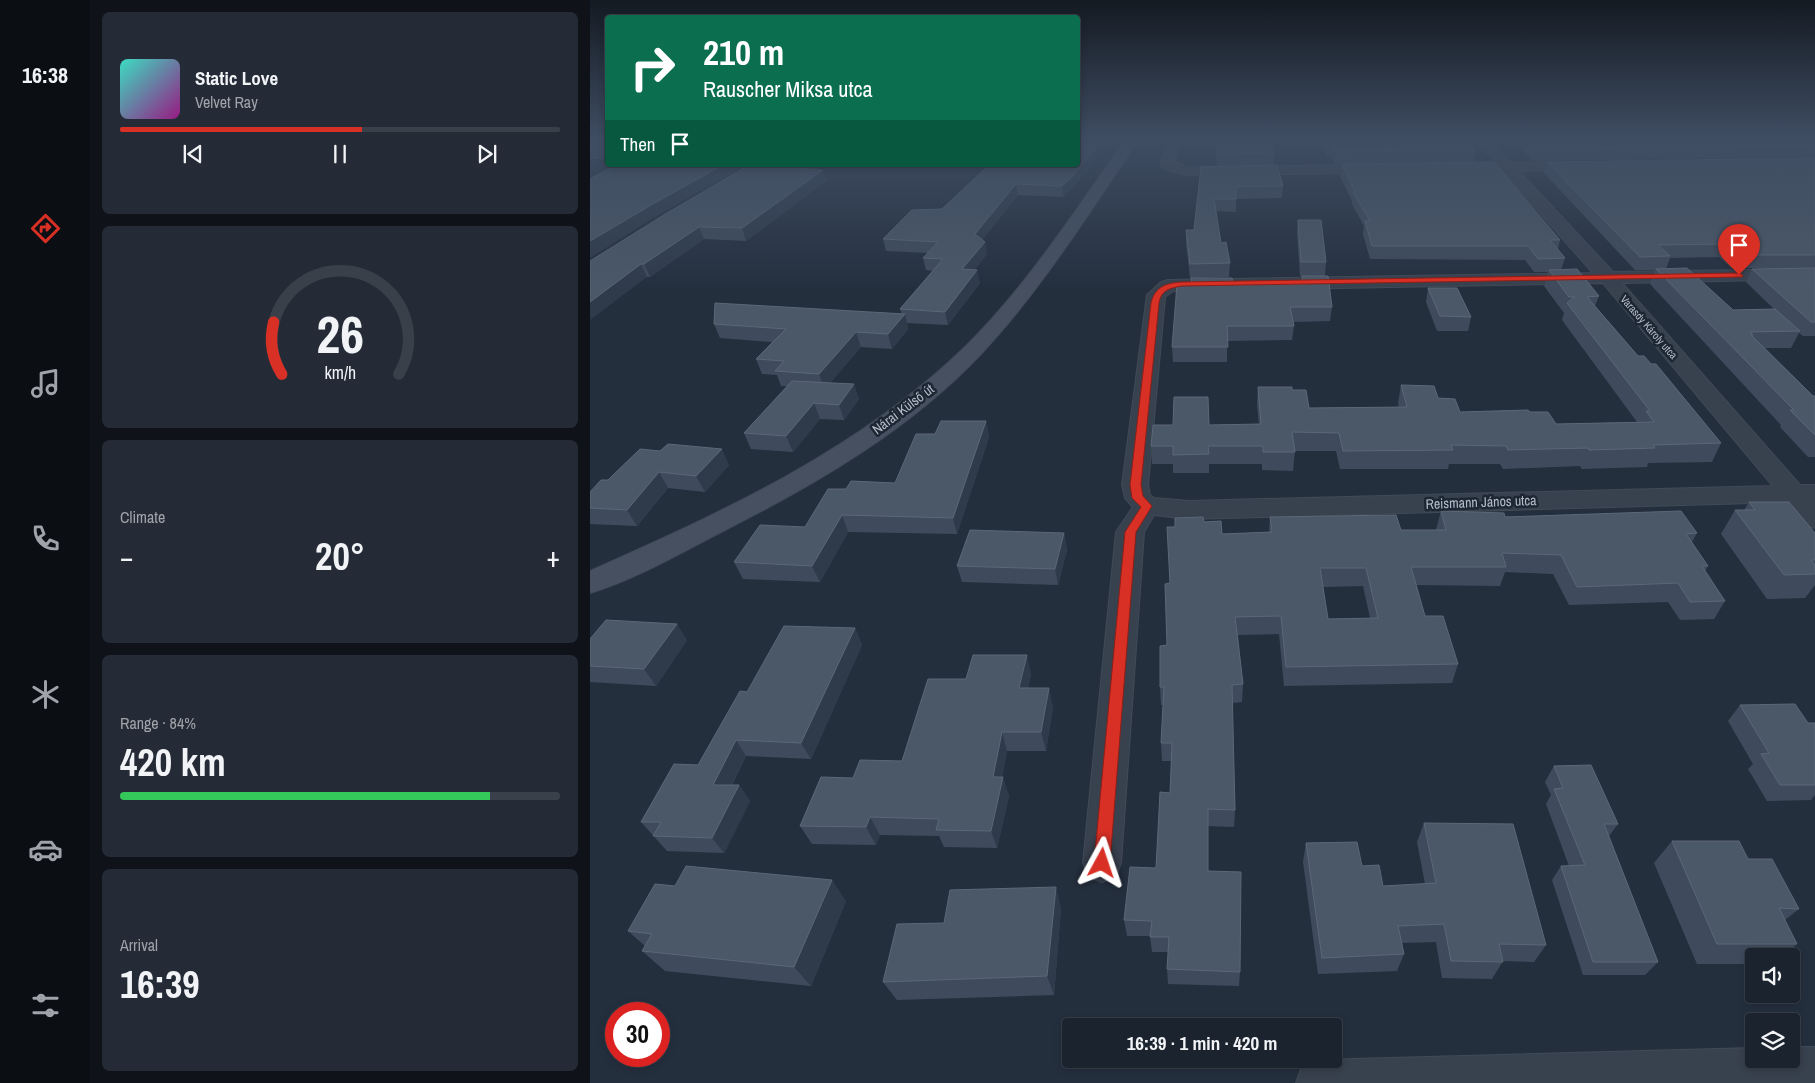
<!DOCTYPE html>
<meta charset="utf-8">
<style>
body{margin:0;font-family:"Archivo Narrow",sans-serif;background:#242b36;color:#f1f3f6;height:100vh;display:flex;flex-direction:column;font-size:19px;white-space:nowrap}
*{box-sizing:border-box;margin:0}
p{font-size:16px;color:#a0a4aa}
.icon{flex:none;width:28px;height:28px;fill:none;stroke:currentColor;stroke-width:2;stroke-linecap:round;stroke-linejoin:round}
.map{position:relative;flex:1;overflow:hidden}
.sheet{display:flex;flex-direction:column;gap:12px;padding:12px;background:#0f1319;width:500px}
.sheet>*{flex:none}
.hud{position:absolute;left:15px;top:15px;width:475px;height:152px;border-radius:5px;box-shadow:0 2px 8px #0003,0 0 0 1px #39404a;background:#0b6e4f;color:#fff;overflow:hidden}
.tools{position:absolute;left:1155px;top:948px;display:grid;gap:10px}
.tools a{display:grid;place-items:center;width:55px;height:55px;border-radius:5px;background:#1b232e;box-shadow:0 2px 8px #0003,0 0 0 1px #39404a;font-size:25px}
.speed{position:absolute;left:15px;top:1002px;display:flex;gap:10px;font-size:25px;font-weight:700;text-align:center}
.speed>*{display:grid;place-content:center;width:65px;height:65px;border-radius:50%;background:#1b232e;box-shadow:0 2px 8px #0003,0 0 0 1px #39404a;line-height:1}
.speed .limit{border:8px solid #d22;background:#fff;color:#111}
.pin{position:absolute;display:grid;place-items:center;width:42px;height:42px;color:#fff;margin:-51px -21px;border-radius:50% 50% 50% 0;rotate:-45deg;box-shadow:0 0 5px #0007}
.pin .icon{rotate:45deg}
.me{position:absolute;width:55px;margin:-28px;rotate:5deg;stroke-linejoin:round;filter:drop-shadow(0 0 4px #0008)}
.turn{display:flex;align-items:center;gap:18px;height:105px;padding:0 15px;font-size:22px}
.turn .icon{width:65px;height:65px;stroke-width:2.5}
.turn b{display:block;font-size:35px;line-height:42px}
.then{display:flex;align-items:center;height:48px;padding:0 15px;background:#0003;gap:10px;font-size:19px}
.big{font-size:38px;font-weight:700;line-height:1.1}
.sheet .tile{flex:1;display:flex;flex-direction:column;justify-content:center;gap:8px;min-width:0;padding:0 18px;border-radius:8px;background:#242b36}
.sheet .dial{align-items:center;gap:0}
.dial svg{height:130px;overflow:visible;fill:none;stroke:#39404a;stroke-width:7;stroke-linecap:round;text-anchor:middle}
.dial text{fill:#f1f3f6;stroke:none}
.song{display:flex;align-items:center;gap:15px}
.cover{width:60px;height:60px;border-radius:8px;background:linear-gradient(135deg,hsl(170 70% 55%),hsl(310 70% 35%))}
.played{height:5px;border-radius:2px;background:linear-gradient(90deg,#d93025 55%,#39404a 55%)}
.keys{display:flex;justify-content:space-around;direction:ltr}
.heat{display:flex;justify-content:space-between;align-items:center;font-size:28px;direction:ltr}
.charge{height:8px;border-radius:4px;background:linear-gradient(90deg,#34c759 84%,#39404a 0)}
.trip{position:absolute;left:472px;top:1018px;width:280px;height:50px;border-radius:5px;background:#1b232e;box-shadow:0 2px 8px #0003,0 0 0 1px #39404a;font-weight:700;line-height:50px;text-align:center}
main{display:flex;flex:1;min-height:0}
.tabs{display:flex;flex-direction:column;width:90px;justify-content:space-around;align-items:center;background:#0b0e12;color:#a0a4aa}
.tabs .icon{width:35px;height:35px}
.tabs .on{color:#d93025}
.tabs b{font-size:22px;color:#f1f3f6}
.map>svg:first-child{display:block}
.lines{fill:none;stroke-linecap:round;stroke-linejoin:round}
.street-casing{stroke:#414a57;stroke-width:2}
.secondary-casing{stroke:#414a57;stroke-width:2}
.street{fill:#38414e;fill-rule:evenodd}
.secondary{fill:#465061;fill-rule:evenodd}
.wall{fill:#3f4b5c;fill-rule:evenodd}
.shaded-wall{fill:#2f3b4b}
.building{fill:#4b5868;stroke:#5c6777;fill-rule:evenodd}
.route{fill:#d93025;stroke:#8d1f18}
.labels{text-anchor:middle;stroke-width:5;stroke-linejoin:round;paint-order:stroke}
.far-street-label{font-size:11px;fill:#b4bcc9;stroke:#1d2633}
.street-label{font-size:14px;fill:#b4bcc9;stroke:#1d2633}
</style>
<main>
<nav class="tabs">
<b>16:38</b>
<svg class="icon on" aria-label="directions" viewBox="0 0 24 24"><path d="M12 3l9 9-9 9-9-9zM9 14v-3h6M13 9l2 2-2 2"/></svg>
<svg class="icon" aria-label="music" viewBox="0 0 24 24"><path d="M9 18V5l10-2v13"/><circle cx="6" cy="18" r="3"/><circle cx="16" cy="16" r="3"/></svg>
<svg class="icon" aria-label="phone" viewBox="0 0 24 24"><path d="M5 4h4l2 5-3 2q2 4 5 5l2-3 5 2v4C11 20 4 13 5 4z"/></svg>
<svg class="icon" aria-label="climate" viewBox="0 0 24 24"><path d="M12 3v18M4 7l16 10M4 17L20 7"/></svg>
<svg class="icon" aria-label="car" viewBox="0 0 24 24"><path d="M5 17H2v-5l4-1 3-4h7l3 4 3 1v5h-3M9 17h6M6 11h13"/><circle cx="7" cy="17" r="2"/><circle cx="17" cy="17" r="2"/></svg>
<svg class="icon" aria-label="filters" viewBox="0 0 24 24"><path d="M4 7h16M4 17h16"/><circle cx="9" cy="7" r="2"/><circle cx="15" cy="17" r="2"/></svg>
</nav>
<section class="sheet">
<div class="tile">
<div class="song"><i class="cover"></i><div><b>Static Love</b><p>Velvet Ray</p></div></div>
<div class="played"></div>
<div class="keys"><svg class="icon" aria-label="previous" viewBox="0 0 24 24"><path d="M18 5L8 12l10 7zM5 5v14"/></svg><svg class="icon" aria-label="pause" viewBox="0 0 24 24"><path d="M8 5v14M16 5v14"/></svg><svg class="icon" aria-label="next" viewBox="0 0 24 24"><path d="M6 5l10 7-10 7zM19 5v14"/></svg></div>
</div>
<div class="tile dial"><svg viewBox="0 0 100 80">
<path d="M14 69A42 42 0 1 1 86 69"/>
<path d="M14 69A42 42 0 0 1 9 37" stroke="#d93025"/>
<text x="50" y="56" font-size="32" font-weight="700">26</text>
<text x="50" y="72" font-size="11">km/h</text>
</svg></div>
<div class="tile"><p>Climate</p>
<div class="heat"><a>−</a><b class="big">20°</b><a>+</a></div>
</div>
<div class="tile"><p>Range · 84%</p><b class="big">420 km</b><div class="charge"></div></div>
<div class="tile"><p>Arrival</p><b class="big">16:39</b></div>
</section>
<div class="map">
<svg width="1225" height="1083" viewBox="0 0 1225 1083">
<rect width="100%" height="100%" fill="#242f3e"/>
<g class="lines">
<defs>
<g id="street">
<polygon points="579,138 592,138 584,162 597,167 789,165 796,169 789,173 596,175 574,169 570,162"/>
<path d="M884,138H898L921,163H999L1001,166L994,170L929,171L1023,272L1225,269V279L1032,283L1210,485H1225V528L1216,525L1196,502L599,519L564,515L554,532L531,863L526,876L512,882L498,876L493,863L526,532L543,507L535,498L532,485L557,295L571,282L578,280L1003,273L914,172L867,171L865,168L872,164L906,163ZM1013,283L1183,486L599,501L564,498L560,495L558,485L575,297L583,291Z"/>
<polygon points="1201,1047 1225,1047 1225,1083 706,1083 712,1066 729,1060 1164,1048 1164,1059 1201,1059"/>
</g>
<path id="secondary" d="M537,138H550C499,212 452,289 391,354C319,430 226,484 133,531C94,551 42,581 0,593V571C133,512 269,450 375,347C438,285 486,209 537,138Z"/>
</defs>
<use href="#street" class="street-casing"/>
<use href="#secondary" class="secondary-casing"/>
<use href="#street" class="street"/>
<use href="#secondary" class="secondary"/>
</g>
<g class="wall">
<rect x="0" y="138" width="18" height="21"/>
<polygon points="626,138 681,138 684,153 684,165 627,166 626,154 626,143 628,143"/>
<polygon points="728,138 876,138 886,150 884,162 745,164 741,156 737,156"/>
<polygon points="921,138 1225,138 1225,157 942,161"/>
<polygon points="519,142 482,189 473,197 428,195 392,240 397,254 384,270 390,283 358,325 317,323 318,329 302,349 271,347 240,383 269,399 254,420 230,419 203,452 161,449 154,433 197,386 191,386 187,375 172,374 166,359 182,342 130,338 124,324 312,314 310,309 343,271 336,270 333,258 338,253 296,251 293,239 352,209"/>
<polygon points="1225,158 1225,268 1141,268 1129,257 1080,258 1076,269 1143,310 1184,309 1156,282 1162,269 1225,268 1225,336 1213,336 1209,333 1201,348 1175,348 1223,396 1225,396 1225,457 1218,457 1190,427 1191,425 1060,284 1065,270 1045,270 954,173 957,162"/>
<polygon points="752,164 970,240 968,249 975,258 971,270 1009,296 1005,306 1048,356 1131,443 1122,462 1058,463 1057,467 992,469 990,466 913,469 910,464 859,464 858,469 750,469 746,451 705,451 703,471 672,470 672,464 619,464 619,473 583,473 583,464 562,464 561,446 619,425 669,424 667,405 668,387 702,390 719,408 809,407 808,403 811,385 848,398 870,412 940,412 966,424 1047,422 972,320 974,313 954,286 958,272 944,272 935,260 780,259 773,234 774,226 762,204 762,201 750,176"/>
<polygon points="159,165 231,165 224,170 236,181 156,241 114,239 60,277 57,277 0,261"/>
<polygon points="611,167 693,186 692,198 646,199 646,212 626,211 631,243 640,263 639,277 600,278 596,243 596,230 604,230"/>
<polygon points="708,220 736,262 735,276 710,276 707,233"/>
<polygon points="712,276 742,307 740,321 703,322 704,326 702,340 637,341 637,362 583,362 582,347 601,284 601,278 644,285 711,284"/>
<polygon points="838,288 881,317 878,331 847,331 836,302"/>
<polygon points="396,421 399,437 367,534 258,532 230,582 153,579 144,562 215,527 256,489 305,483 345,434"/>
<polygon points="50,449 139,465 115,492 78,488 47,526 0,524 0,492 18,480"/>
<polygon points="1159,502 1225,533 1225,585 1215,598 1177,599 1131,534 1145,510 1154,510"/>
<path d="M851,511L1107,533L1102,542L1118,566L1115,571L1135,601L1124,619L1090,620L1078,602L979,605L963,574L915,572L910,586L826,585L835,616L868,664L862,683L694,686L689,634L648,635L653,684L652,702L642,703L645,810L644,827L618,826V871L650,972L649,986L578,984L577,969L578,952H562L560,936H537L534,920L566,868L580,793L582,761H572L571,743L573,705H571L570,687L577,645L585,527L614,522L632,534L679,532L680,517L811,530H846ZM773,586L780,618L738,619L733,587Z"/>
<polygon points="474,533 477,550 468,585 372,582 367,566"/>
<polygon points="265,628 272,645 221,759 156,756 142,785 149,785 160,801 134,853 77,851 51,822 108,765 157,692"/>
<polygon points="0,639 97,640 66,686 0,682"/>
<polygon points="441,674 438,688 463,707 456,751 417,751 412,777 419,796 407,848 354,847 349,836 290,835 286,845 222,844 210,826 263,778 312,761 376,679"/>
<polygon points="1150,705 1218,723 1225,723 1225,795 1221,800 1177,801 1158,769 1163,764 1138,721"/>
<polygon points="964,766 1028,824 1019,836 1068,962 1055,975 993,975 962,880 971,866 979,866 956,804 961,795 955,782"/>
<polygon points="834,823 956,945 944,962 913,961 902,979 852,978 846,942 812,943 814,954 807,971 728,974 713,862 716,843 772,866 793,886 835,884 827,842"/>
<polygon points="1082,841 1158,859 1209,909 1195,920 1207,944 1193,956 1164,956 1164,964 1107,964 1064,863"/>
<polygon points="256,901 221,986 75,971 52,951 55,946 38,931"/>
<polygon points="471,908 464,995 307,1000 293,982 354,923"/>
</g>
<g class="shaded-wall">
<polygon points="513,138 519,138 519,142 482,189 473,197 472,186"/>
<polygon points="133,165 157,165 68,215 0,258 0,241 63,204"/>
<polygon points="211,165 231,165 209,180 206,168"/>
<polygon points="233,170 236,181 156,241 152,228"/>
<polygon points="426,184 428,195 387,246 385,234"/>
<polygon points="109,227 114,239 60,277 54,264"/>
<polygon points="395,242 397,254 375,282 372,269"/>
<polygon points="51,264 57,277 0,320 0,302"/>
<polygon points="387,270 390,283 358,325 355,312"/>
<polygon points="315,314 318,329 302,349 298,334"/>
<polygon points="266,332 271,347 235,389 229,374"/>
<polygon points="264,384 269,399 254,420 249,405"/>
<polygon points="224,403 230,419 203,452 196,436"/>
<polygon points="396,421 399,437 367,534 363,518"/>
<polygon points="132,449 139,465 115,492 106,476"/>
<polygon points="69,472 78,488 47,526 37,510"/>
<polygon points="252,515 258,532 230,582 222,566"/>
<polygon points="474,533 477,550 468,585 465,569"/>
<polygon points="87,624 97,640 66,686 54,669"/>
<polygon points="265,628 272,645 221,759 211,743"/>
<polygon points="437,655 441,674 434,707 429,688"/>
<polygon points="459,688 463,707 456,751 451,732"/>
<polygon points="412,732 417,751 409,796 403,777"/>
<polygon points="146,740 156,756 134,800 123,785"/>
<polygon points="413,777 419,796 407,848 401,831"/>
<polygon points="149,785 160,801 134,853 122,838"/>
<polygon points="280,817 290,835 286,845 276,827"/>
<polygon points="242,880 256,901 221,986 204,967"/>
<polygon points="466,887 471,908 464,995 457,976"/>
</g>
<g class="building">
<polygon points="0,138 18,138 18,149 0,148"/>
<polygon points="488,138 514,138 481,178 472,186 426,184 385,234 395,242 372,269 387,270 355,312 310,309 353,259 333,258 348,242 293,239 322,210 352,209 399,165 488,165"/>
<polygon points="629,138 681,138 684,153 627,154 626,143 630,143"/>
<polygon points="735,138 876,138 886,150 746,152 742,144 738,144"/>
<polygon points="934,138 1225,138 1225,146 945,150"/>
<polygon points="1225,158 1225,255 1147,255 1134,244 1068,245 1080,256 1050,257 957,162"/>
<polygon points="904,162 970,240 960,240 975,258 948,259 938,246 782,246 775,221 780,221 763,192 765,192 752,164"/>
<polygon points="26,165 133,165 63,204 0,241 0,179"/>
<polygon points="159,165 211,165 206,168 233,170 152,228 109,227 54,264 51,264 0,302 0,261 77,213"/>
<polygon points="687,165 693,186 646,187 646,199 624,199 631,243 636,242 640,263 600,264 596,230 604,230 611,167"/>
<polygon points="708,220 731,220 736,262 711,262"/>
<polygon points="1097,268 1143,310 1185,309 1210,331 1160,332 1163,335 1161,335 1223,396 1225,396 1225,435 1200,410 1204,410 1066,269"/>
<polygon points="1225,268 1225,322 1221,322 1162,269"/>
<polygon points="987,269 1009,296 997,297 1048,356 1054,356 1061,364 1066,364 1131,443 1063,445 1065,448 999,450 998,448 918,450 916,446 861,445 863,450 753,451 749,433 702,432 705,452 673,452 673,446 618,446 619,454 583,455 583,446 561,446 563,425 583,425 584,397 618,397 619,425 671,424 668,387 702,387 702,390 716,390 719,408 817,407 811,385 844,386 848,398 865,399 870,412 938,410 940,412 958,412 966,424 1064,422 1056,411 1060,411 977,303 985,297 979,297 959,270"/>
<polygon points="712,276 738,276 742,307 700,307 704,326 637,326 638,347 582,347 587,284 602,284 601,278 642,278 644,285 713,284"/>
<polygon points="838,288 867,288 881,317 850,316"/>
<polygon points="125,303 315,314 298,334 266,332 229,374 185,371 194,361 166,359 196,329 124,324"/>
<polygon points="202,381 264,384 249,405 224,403 196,436 154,433"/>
<polygon points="351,421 396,421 363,518 252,515 222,566 144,562 170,525 215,527 238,489 256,489 261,481 305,483 326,434 345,434"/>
<polygon points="78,444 132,449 106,476 69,472 37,510 0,508 0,492 11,480 18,480 50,449 70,451"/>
<polygon points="1159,502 1199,502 1225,533 1225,560 1221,560 1225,565 1225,574 1194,575 1145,510 1165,510"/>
<path d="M851,511L914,513L915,517L1091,511L1107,533L1096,534L1118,566H1112L1135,601L1100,602L1088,583L987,587L971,555L912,553L916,567H821L835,616H853L868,664L696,667L691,616L645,617L653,684L642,685L645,810L618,809V871L651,872L650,972L577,969L579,937H560L562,921L534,920L540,867L566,868L570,792L580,793L582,743H571L574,687H570V646L577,645L575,584L580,583L577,527H585V518L613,517L614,522L631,521L632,534L682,532L680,517L806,515L811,530H856ZM730,568H776L788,618L738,619Z"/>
<polygon points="380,530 474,533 465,569 367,566"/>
<polygon points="16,620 87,624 54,669 0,666 0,639"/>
<polygon points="194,626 265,628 211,743 146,740 123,785 149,785 122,838 63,836 71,822 51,822 84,764 108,765 150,691 157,692"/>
<polygon points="383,655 437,655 429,688 459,688 451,732 412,732 403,777 413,777 401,831 346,830 349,819 280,817 276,827 210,826 231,777 263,778 270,760 312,761 338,679 376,679"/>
<polygon points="1205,704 1218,723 1225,723 1225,785 1190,785 1171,754 1179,753 1150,705"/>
<polygon points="1001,765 1028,824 1014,824 1068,962 1003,962 971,866 995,865 964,789 973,788 964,766"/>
<polygon points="834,823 923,824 956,945 909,944 913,962 861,961 854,924 808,926 814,954 732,958 716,843 767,842 772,866 789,865 793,886 846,883"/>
<polygon points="1082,841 1149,841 1158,859 1182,859 1209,909 1189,908 1207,944 1127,944"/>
<polygon points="96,866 242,880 204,967 52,951 62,934 38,931 65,884 85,886"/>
<polygon points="466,887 457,976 293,982 307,924 354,923 360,890"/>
</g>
<linearGradient id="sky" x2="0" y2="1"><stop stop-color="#141a22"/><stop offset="0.48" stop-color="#3f4d63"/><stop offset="1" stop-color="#3f4d63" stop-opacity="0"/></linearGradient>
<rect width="1225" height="289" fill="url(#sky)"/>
<path class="route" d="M1149,273L1153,275L1152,277L592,286C580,288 571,290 569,303L551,485L553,496L562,506L546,532L520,863L517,868L512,871L506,868L504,863L535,532L551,507L542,498L540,485L561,303C565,286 577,283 592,282Z"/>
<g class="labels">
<g class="far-street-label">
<text transform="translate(1059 327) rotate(49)" y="4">Varasdy Károly utca</text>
</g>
<g class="street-label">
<text transform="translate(313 409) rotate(-37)" y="5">Nárai Külső út</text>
<text transform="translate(891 502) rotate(-2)" y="5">Reismann János utca</text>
</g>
</g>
</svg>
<div class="tools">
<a><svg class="icon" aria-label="sound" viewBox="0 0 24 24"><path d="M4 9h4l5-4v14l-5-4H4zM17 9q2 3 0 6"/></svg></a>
<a><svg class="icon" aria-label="layers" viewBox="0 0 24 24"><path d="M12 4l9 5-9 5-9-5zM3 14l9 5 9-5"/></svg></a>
</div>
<div class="speed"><div class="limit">30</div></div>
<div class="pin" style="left:1149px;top:275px;background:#d93025"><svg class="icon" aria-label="arrive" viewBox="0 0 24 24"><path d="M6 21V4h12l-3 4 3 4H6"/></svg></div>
<svg class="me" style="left:512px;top:863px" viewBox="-20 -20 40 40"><path d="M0-17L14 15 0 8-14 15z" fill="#d93025" stroke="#fff" stroke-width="4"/></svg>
<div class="trip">16:39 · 1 min · 420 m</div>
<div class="hud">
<div class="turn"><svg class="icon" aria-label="right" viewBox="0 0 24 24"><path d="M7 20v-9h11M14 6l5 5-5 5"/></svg><div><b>210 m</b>Rauscher Miksa utca</div></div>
<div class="then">Then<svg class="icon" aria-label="arrive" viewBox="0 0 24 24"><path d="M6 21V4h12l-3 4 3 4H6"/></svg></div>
</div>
</div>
</main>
